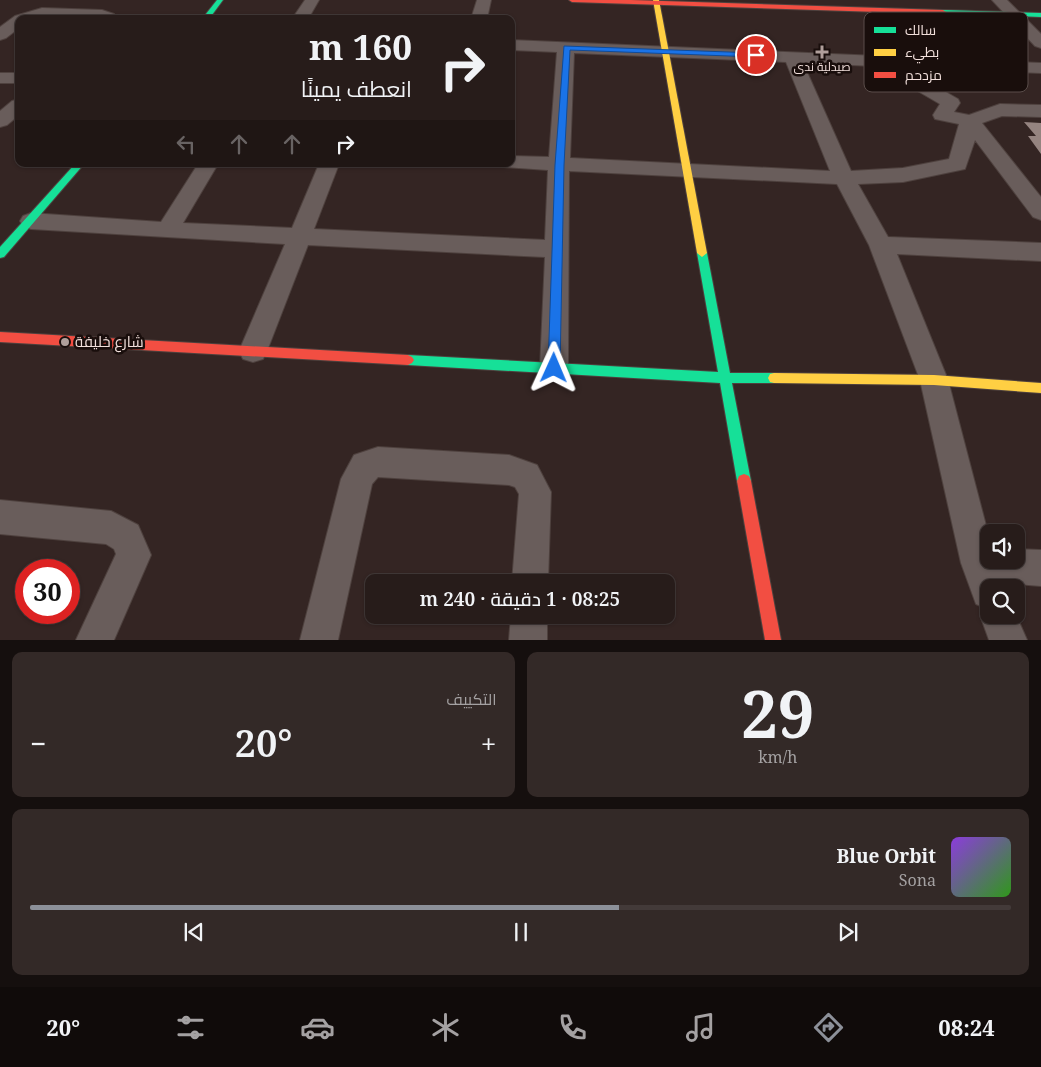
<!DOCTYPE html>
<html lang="ar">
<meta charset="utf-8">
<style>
body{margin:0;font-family:"Noto Serif",Cairo,serif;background:#332927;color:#f1f3f6;direction:rtl;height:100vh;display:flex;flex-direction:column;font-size:19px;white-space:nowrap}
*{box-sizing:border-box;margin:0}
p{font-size:16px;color:#a4a1a2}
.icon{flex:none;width:28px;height:28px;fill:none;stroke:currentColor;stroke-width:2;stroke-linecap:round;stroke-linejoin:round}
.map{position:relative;height:640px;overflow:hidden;direction:ltr}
.sheet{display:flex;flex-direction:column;gap:12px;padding:12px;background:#150f0e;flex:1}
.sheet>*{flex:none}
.top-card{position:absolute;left:15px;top:15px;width:500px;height:152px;border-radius:10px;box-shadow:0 1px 4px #0004,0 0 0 1px #433a39;direction:rtl;background:#271c1a;color:#f1f3f6;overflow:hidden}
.fabs{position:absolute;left:980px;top:524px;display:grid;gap:10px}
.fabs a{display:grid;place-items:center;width:45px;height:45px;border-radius:10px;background:#271c1a;box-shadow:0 1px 4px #0004,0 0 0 1px #433a39;font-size:25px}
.speed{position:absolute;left:15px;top:559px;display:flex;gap:10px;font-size:25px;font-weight:700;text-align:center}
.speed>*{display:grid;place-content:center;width:65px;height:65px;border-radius:50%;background:#271c1a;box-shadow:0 1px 4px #0004,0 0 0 1px #433a39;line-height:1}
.speed .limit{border:8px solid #d22;background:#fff;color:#111}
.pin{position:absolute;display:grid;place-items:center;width:42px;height:42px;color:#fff;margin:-21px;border:2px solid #fff;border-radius:50%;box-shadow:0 1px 5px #0007}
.me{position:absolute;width:55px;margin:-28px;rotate:1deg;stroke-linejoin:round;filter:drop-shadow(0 0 4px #0008)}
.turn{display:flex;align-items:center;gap:18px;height:105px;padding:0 20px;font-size:22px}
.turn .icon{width:65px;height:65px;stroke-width:2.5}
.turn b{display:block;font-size:35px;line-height:42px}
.lanes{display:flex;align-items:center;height:48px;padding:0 20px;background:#0003;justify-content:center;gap:25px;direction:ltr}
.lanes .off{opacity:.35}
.big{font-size:38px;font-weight:600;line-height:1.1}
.sheet .tile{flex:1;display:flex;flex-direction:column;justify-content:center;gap:8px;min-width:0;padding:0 18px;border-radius:10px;background:#332927}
.sheet .dial{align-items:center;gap:0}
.dial b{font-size:65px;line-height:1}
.song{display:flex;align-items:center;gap:15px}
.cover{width:60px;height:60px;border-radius:8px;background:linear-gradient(135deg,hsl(270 70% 55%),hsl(110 70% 35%))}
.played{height:5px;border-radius:2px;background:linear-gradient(90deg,#8c9099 60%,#433a39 60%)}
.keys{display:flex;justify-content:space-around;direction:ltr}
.heat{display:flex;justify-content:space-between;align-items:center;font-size:28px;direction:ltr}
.sheet .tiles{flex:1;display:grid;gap:12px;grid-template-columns:1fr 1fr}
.tile:last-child{grid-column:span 2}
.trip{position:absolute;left:365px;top:574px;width:310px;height:50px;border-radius:10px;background:#271c1a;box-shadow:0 1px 4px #0004,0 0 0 1px #433a39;font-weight:600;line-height:50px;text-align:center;direction:rtl}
.dock{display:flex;height:80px;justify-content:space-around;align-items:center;background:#100b0a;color:#a4a1a2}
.dock .icon{width:35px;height:35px}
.dock .on{color:#8c9099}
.dock b{font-size:22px;color:#f1f3f6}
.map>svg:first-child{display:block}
.building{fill:#958480}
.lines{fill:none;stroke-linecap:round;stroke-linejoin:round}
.street-casing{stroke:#4e413e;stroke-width:2}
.fast-casing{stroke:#4e413e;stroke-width:2}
.slow-casing{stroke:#4e413e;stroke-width:2}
.jam-casing{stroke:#4e413e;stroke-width:2}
.street{fill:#695d5b;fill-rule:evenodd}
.fast{fill:#16e098;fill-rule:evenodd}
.slow{fill:#ffcf43;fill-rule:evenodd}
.jam{fill:#f24e42;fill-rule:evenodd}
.route{fill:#1a73e8;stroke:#114b97}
.poi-dot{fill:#b09f9b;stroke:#190e0c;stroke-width:2}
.labels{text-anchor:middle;stroke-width:5;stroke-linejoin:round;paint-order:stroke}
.far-poi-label{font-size:12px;fill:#f2e0dc;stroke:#190e0c}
.poi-label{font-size:15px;fill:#f2e0dc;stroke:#190e0c;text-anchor:start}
.key{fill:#190e0c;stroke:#5a4d4a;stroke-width:1}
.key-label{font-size:14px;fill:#f2e0dc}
</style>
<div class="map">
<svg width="1041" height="640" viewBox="0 0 1041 640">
<rect width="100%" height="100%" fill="#342523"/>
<polygon class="building" points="1024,122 1041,123 1041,154 1028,136 1036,136"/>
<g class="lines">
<defs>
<g id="street">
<polygon points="305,0 319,0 308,19 292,19"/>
<polygon points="477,0 491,0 487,19 471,19"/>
<polygon points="992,0 1007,0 1041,34 1041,48 1035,46"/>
<polygon points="42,8 102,10 114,14 117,19 19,19 19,28 6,38 0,40 0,27 15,16"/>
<path d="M511,40L1041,63V73L902,67L958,99L960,103L954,112L969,115L1000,104L1041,105V117L1002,116L982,123L1041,197V220L1033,217L975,140L965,169L903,182L858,184L888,237L1041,243V261L897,254L948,380L989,537V560H1016V549L1041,550V586L1003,583L1006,588H989V615H1016L1027,640H989L980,615L983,607L976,604L961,563L920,380L869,245L837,184L569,171L568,368L564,376L554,380L544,376L540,368L545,257L308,245L267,351L263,359L253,362L243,359L239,351L285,244L31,229L23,226L20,221L23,216L31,213L161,222L198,164H218L183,223L292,228L319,164H339L314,229L545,240L548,170L504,167L502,164H511V156L549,157L557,52L511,50ZM574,53L786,62L830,171L570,158ZM803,63L875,66L940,104L933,115L935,119L959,124L949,159L903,168L851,171Z"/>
<rect x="0" y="73" width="19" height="10"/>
<polygon points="19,99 19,115 7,125 0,127 0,111 12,101"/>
<polygon points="378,447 509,455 537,465 551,492 548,582 512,582 519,494 515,487 509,485 378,477 372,484 338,640 300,640 341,479 354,455"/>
<polygon points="0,500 111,511 138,525 151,555 114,640 76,640 116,554 114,549 106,544 0,534"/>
<polygon points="511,615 547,615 547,640 509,640"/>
</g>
<g id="fast">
<polygon points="217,0 223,0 209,19 202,19"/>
<polygon points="943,10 1041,13 1041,17 941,13 941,11"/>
<polygon points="75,164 84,164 4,257 0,258 0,247"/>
<polygon points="702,249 707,253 730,373 774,373 778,374 780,378 778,382 774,383 732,383 751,481 749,486 744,488 739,486 737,481 720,383 408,365 404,363 402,360 404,357 408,355 718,372 697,253"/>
</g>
<g id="slow">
<polygon points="653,0 659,0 707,253 702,257 697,253"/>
<polygon points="774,373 934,375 1041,383 1041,393 934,385 774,383 770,382 768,378 770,374"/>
</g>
<g id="jam">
<polygon points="569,0 631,0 943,10 946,12 943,14 572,2"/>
<polygon points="0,332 408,355 412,357 414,360 412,363 408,365 0,342"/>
<polygon points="744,474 749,476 751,481 781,640 765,640 737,481 739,476"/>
</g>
</defs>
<use href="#street" class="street-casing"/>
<use href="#fast" class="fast-casing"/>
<use href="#slow" class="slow-casing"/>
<use href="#jam" class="jam-casing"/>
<use href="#street" class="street"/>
<use href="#fast" class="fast"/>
<use href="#slow" class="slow"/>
<use href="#jam" class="jam"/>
</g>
<polygon class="route" points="564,46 756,53 760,55 756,57 570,50 564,165 560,368 558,372 550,372 548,368 555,165"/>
<g class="poi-dot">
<path d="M819.5 44.5h5v5h5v5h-5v5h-5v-5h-5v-5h5z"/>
<circle cx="65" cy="342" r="5"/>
</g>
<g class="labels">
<g class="far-poi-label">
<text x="822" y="71">صيدلية ندى</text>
</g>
<g class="poi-label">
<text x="75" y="347">شارع خليفة</text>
</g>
</g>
<rect x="864" y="12" width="164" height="80" rx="8" class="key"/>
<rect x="874" y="27" width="22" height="6" fill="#16e098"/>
<rect x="874" y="49" width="22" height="7" fill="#ffcf43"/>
<rect x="874" y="72" width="22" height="6" fill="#f24e42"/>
<g class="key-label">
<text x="905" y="35">سالك</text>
<text x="905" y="57">بطيء</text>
<text x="905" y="80">مزدحم</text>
</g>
</svg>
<div class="fabs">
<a><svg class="icon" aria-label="sound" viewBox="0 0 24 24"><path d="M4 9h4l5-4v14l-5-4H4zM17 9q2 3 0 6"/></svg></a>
<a><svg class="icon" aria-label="search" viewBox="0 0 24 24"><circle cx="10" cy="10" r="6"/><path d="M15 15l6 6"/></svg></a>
</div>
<div class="speed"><div class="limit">30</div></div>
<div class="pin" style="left:756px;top:55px;background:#d93025"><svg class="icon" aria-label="arrive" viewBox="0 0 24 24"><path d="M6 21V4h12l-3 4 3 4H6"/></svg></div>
<svg class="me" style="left:554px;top:368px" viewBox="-20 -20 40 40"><path d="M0-17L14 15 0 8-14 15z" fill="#1a73e8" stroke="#fff" stroke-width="4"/></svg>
<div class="trip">08:25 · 1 دقيقة · 240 m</div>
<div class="top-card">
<div class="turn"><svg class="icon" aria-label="right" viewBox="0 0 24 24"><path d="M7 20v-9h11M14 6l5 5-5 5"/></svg><div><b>160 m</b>انعطف يمينًا</div></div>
<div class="lanes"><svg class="icon off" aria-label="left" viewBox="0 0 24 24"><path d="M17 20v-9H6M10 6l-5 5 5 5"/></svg><svg class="icon off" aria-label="ahead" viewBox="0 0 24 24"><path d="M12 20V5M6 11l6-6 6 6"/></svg><svg class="icon off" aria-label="ahead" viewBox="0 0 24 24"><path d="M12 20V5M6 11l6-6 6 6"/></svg><svg class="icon" aria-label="right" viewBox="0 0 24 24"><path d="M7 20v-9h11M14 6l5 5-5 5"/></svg></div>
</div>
</div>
<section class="sheet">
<div class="tiles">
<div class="tile dial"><b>29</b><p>km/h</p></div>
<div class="tile"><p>التكييف</p>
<div class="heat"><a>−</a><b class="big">20°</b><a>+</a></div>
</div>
<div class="tile">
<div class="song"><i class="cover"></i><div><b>Blue Orbit</b><p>Sona</p></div></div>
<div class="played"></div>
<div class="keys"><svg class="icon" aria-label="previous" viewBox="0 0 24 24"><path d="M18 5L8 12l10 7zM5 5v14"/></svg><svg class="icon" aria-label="pause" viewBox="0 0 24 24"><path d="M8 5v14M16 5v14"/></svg><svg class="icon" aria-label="next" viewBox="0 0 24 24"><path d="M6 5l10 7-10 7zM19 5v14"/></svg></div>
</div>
</div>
</section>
<nav class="dock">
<b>08:24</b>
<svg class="icon on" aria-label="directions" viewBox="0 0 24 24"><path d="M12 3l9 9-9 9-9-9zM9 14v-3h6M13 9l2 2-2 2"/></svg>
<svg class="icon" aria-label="music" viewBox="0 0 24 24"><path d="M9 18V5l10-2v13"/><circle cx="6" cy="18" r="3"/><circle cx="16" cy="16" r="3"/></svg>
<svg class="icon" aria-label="phone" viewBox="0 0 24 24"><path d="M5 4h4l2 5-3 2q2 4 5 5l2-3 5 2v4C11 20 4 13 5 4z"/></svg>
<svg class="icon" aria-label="climate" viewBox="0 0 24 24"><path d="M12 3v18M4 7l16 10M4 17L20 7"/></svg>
<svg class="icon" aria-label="car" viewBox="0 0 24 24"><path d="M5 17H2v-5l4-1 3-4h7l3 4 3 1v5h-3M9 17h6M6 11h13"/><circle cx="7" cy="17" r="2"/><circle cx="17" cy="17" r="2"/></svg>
<svg class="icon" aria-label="filters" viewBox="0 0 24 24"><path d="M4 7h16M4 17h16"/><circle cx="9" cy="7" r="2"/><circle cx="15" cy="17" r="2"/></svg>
<b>20°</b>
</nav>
